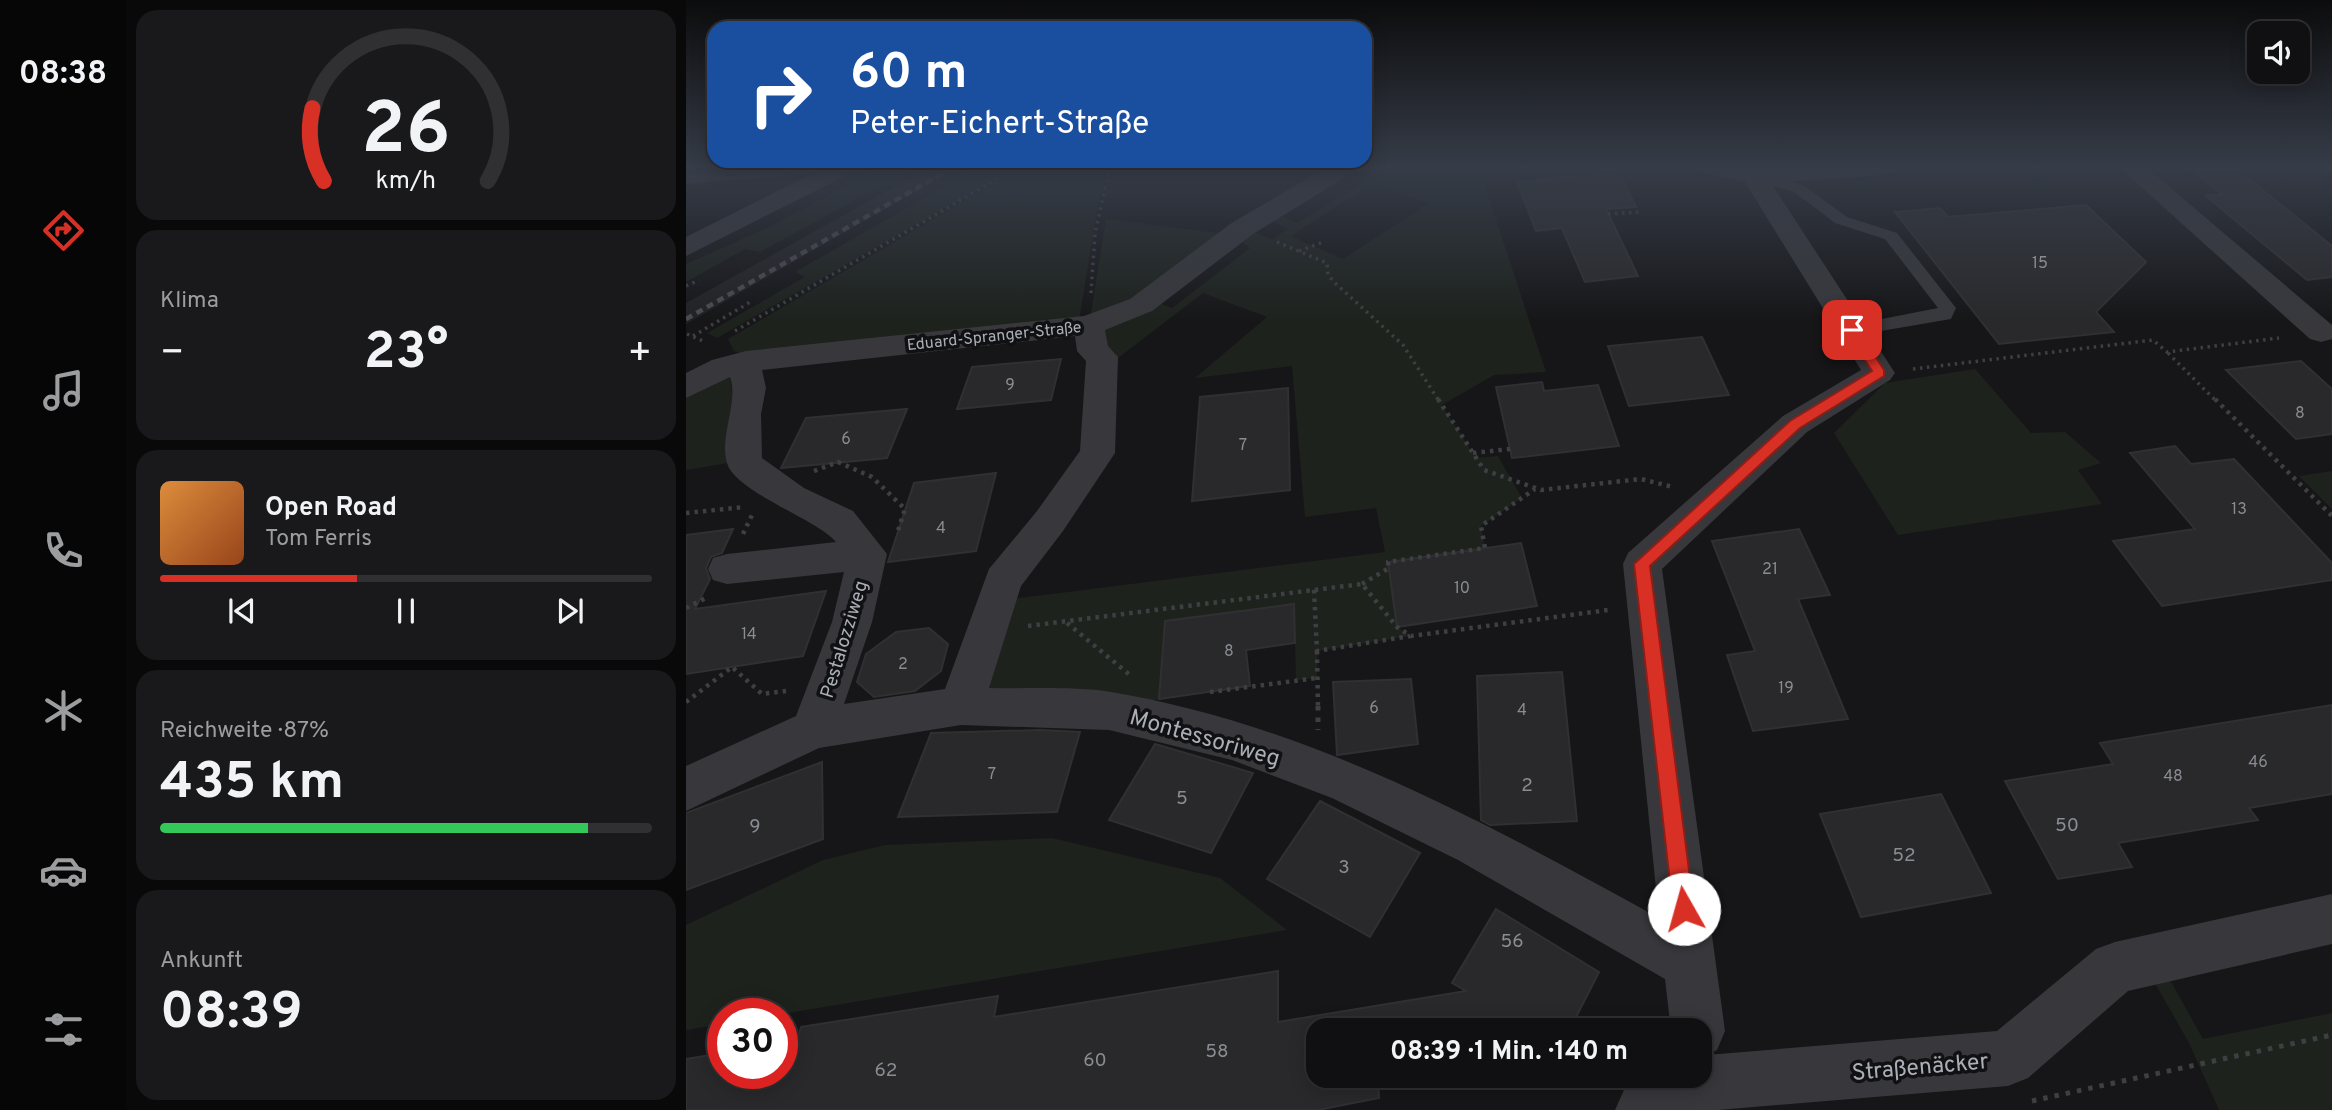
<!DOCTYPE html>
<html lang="de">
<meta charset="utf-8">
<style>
body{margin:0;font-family:Overpass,sans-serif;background:#19191b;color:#f1f3f6;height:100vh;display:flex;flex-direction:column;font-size:26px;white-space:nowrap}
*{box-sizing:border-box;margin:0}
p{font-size:23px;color:#9c9d9f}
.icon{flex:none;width:38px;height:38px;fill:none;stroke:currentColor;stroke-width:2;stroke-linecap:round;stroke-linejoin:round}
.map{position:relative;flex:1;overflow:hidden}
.sheet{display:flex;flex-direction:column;gap:10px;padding:10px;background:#09090a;width:560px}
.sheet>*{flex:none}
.guide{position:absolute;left:21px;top:21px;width:665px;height:147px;border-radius:21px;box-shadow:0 4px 18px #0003,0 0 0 2px #303032;background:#1a4fa0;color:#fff;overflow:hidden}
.buttons{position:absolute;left:1561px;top:21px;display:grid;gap:14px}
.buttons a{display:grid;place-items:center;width:63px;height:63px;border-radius:14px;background:#101012;box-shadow:0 4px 18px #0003,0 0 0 2px #303032;font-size:35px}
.speed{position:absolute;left:21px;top:998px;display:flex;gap:14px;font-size:35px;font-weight:700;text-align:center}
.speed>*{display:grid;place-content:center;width:91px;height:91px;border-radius:50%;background:#101012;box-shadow:0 4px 18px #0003,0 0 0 2px #303032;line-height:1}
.speed .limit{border:10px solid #d22;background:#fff;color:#111}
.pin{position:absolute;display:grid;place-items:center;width:60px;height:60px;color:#fff;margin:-30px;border-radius:14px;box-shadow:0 4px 10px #0006}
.me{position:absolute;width:77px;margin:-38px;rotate:353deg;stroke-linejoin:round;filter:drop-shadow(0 0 5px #0008)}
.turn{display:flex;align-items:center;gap:24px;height:147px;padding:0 28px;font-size:32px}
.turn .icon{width:91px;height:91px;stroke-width:2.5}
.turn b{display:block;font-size:49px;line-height:60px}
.big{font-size:52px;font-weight:700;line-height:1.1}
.sheet .card{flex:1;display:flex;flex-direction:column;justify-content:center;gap:10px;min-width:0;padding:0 24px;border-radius:21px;background:#19191b}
.sheet .dial{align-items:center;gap:0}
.dial svg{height:182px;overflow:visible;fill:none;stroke:#303032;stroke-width:7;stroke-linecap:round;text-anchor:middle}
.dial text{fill:#f1f3f6;stroke:none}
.song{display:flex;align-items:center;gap:21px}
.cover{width:84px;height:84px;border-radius:10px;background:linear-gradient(135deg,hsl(30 70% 55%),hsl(20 70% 35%))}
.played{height:7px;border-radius:4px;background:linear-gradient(90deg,#d93025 40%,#303032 40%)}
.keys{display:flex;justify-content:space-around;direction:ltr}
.heat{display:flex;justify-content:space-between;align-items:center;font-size:38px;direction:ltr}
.charge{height:10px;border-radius:5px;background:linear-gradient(90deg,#34c759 87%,#303032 0)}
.trip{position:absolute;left:620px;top:1018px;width:406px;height:70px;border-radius:21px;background:#101012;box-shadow:0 4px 18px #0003,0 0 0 2px #303032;font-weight:700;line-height:70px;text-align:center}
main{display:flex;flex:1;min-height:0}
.tabs{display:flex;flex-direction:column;width:126px;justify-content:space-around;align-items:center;background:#060607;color:#9c9d9f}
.tabs .icon{width:49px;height:49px}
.tabs .current{color:#d93025}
.tabs b{font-size:32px;color:#f1f3f6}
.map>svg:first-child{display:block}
.built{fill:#222224}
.green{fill:#1d221d;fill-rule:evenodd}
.building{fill:#29292b;stroke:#303033;stroke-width:2}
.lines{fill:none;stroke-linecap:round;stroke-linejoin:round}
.path-far2{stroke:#3e3f43;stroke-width:3.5;stroke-dasharray:2.5 4.5;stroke-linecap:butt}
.path-far1{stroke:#3e3f43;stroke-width:4.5;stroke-dasharray:3.5 5;stroke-linecap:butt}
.path{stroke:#3e3f43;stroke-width:5;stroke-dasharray:4.5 7;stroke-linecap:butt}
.lane{fill:#38383c;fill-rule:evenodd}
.street{fill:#38383c;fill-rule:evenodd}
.rail{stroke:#4b4c51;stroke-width:4.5;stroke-dasharray:7 5;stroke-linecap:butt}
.route{fill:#d93025;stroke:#8d1f18;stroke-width:2}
.labels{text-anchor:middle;stroke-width:7;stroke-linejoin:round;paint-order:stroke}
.number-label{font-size:16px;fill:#898c92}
.far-street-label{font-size:16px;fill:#aaaeb6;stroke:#111113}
.street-label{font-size:19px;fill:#aaaeb6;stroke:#111113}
.near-number-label{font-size:19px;fill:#898c92}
.near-street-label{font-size:23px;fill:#aaaeb6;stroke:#111113}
</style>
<main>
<nav class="tabs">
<b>08:38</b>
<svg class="icon current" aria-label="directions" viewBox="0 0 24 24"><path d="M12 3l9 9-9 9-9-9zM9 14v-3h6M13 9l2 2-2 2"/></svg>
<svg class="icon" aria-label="music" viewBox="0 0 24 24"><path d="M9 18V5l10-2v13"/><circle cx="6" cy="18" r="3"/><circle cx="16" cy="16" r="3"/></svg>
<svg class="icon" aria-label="phone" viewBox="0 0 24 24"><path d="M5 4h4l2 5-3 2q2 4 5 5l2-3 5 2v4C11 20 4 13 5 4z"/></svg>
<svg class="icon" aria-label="climate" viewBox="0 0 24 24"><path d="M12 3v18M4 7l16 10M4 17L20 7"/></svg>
<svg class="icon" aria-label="car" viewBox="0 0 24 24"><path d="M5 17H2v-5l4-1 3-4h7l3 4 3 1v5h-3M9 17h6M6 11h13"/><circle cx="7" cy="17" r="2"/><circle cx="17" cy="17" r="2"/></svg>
<svg class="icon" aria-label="filters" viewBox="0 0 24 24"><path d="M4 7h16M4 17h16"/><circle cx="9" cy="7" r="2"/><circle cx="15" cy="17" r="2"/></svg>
</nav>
<section class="sheet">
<div class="card dial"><svg viewBox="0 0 100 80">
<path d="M14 69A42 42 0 1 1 86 69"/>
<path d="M14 69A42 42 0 0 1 9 37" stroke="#d93025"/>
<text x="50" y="56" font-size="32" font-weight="700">26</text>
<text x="50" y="72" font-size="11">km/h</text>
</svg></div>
<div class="card"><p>Klima</p>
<div class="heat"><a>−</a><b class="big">23°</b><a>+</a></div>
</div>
<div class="card">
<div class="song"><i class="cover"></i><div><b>Open Road</b><p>Tom Ferris</p></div></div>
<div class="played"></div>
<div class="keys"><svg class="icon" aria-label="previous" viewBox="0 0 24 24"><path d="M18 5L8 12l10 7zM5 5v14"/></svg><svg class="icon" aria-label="pause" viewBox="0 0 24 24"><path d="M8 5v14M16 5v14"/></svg><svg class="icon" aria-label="next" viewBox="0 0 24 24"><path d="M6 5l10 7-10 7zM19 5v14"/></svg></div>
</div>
<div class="card"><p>Reichweite · 87%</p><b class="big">435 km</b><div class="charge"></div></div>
<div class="card"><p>Ankunft</p><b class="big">08:39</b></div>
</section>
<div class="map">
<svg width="1646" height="1110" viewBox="0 0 1646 1110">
<rect width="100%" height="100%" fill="#161618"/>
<polygon class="built" points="244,167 271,167 0,324 0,303"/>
<g class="green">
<polygon points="196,167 229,167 74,252 59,249 0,282 0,264 81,228"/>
<polygon points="292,167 331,167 31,338 21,333 119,277 109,272"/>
<polygon points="337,167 418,167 393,321 59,355 48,351 42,339"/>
<path d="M702,167H793L860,372L808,375L756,405L790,458L812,456L836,498L795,526L799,548L702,562L711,627L725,636L632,651L631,678L610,680L608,605L480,621L473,699L423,711L275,706L310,601L699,552L690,508L619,517L606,366L509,378L581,317L517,293L432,358L403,325L420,219L547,235L557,228L586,239L602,229L576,216L586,211L611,223ZM689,182L742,204L657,259L605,236ZM547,235L564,248L486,308L463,299Z"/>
<polygon points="1289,369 1345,433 1379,432 1415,463 1392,470 1416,504 1212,535 1148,433 1199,383"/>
<polygon points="44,374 47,402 41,429 42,463 0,470 0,392"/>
<polygon points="1646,471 1646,509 1613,476"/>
<polygon points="366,838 534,878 601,930 96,1014 37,1013 37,1024 0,1030 0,925 137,860 199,845"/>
<polygon points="1472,958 1517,1039 1646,1013 1646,1110 1533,1110 1503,1043 1457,962"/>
</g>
<g class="building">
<polygon points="1501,166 1547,166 1646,246 1646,277 1621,280 1520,196 1536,194"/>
<polygon points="933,172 950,207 920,209 952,276 899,282 876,228 850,231 831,182"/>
<polygon points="1400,205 1460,262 1410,312 1428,332 1313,344 1209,212 1254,208 1262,217"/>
<polygon points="1016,337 1043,395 943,406 922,346"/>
<polygon points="375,359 365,400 271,409 286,367"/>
<polygon points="1615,361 1646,389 1646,434 1610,439 1540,370"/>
<polygon points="856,382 858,391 912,385 933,446 826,458 810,387"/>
<polygon points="602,388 604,490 506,501 514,397"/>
<polygon points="221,409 201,458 95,468 120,418"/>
<polygon points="1489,446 1505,464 1548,459 1646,563 1646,580 1476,606 1427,541 1509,529 1444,453"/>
<polygon points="310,473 290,551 202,562 228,483"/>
<polygon points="47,529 36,553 25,557 20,568 24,579 9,609 140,591 117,656 0,674 0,535"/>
<polygon points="1113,529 1144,595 1112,599 1162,719 1067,731 1041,655 1069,651 1026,541"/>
<polygon points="835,543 851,606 711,627 702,562"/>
<polygon points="608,604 609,643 560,650 564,686 473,699 479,621"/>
<polygon points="243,628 262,644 255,671 229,691 188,697 171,682 180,654 210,632"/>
<polygon points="876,672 891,821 804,825 795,820 791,676"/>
<polygon points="725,679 732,744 651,755 647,682"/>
<polygon points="1646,705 1646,794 1563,808 1572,820 1432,843 1446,867 1372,879 1319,781 1427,764 1414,743"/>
<polygon points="354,730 394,732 371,812 212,817 245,733"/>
<polygon points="469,744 567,773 525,853 423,820"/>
<polygon points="136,762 137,839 0,890 0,813"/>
<polygon points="1255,794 1305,893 1175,917 1134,814"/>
<polygon points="634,801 734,853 684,937 581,879"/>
<polygon points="810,909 913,972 883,1031 632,1031 632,1076 721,1076 692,1082 693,1098 632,1110 0,1110 0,1059 37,1053 37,1073 101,1073 115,1027 312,996 308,1017 592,971 592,1022 780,991 766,983"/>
</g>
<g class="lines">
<g class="path-far2">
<polyline points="691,173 702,167"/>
<polyline points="922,214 953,212"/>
<polyline points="591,242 641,263 642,275 648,282 717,345 753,401"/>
<polyline points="613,251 637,242"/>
<polyline points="0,286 13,280"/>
<polyline points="405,293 409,233 424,167"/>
<polyline points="49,331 332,167"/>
<polyline points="1,334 19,342"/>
<polyline points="7,336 66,301"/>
<polyline points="1482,353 1530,401"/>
<polyline points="1227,369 1467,340 1481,352 1593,338"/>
</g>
<g class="path-far1">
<polyline points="752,399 798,470 855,490 955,479 987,487"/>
<polyline points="1529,399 1646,516"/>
<polyline points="787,453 824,449"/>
<polyline points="128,471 152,462 186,477 219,509 211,534"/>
<polyline points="0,513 58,507"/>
<polyline points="57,534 67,513"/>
<polyline points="676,584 703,568 702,562 799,548 795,526 849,489"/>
<polyline points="628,590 631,651 724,636"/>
<polyline points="0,608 20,598"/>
<polyline points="381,623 444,675"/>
<polyline points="342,626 676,584 711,627 725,636 922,610"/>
<polyline points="631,651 632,708"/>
<polyline points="524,692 631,678"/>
<polyline points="0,702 46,667 76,694 100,691"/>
</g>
<g class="path">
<polyline points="632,706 632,730"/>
<polyline points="1346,1101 1646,1035"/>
</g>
<g class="lane">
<polygon points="104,167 164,167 157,171 0,184 0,174"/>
<polygon points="1068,172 1117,185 1161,217 1211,233 1270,308 1265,319 1166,336 1160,334 1157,330 1160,326 1252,308 1199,239 1149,223 1107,191 1063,180 1060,177"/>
</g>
<g class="street">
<polygon points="139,167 171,167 167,172 0,256 0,237"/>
<path d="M642,167H672L668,172L567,234L466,311L419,330L422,346L432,357L429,453L377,531L335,586L303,688C342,689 386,686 425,692C623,725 800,823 973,918L937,564L942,553L1097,416L1175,370L1059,182L1016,172L1012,167H1211L1208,172L1199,175L1085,183L1209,373L1204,380L1121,432L976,569L1039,1031L1031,1050L1021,1055L1311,1031L1410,949L1429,942L1646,894V944L1442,991L1342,1078L1322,1086L1032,1110H929L938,1090L968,1076H1013V1031H985L979,979L772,860L646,798L546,760L423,730L275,725L133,748L0,811V766L110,716L146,622L158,572L41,584L27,580L22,569L27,558L41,554L150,542C131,519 49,492 41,463C33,435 53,403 44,377L0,398V373L26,360L60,351L398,316L444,299L547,222ZM389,336L391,351L400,361L394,451L351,511L303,569L259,689L158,704L186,622L201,554L167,511L118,488L76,458L75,414L80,388L76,370Z"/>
<polygon points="1433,167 1460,167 1646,325 1646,339 1635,342 1624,339"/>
</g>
<polyline class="rail" points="0,319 268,167"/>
</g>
<linearGradient id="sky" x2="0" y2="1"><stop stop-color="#0c0c0d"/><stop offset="0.52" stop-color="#363c48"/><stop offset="1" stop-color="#363c48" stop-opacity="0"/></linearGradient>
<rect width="1646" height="322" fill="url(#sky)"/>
<polygon class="route" points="1166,326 1170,327 1198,370 1198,376 1114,428 964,566 1008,909 1005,916 998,919 990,916 987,909 948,564 1104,421 1186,371 1159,330"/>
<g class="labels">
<g class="number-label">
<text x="1354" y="268">15</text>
<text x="324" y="390">9</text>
<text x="1614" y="418">8</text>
<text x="160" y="444">6</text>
<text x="557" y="450">7</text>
<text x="1553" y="514">13</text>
<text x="255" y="533">4</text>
<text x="1084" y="574">21</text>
<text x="776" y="593">10</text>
<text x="63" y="639">14</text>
<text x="543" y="656">8</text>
<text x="217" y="669">2</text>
<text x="1100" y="693">19</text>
<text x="688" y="713">6</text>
<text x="836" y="715">4</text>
<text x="1572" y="767">46</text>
<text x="306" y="779">7</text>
<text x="1487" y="781">48</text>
</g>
<g class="far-street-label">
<text transform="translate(308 335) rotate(-6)" y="6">Eduard-Spranger-Straße</text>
</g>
<g class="street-label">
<text transform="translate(157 639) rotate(-73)" y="7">Pestalozziweg</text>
</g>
<g class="near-number-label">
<text x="841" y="791">2</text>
<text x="496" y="804">5</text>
<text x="1381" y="831">50</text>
<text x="69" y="832">9</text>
<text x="1218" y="861">52</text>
<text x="658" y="873">3</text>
<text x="826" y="947">56</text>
<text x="531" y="1057">58</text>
<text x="409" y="1066">60</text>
<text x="200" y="1076">62</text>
</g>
<g class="near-street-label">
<text transform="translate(519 737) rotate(16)" y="8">Montessoriweg</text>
<text transform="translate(1234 1066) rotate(-5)" y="8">Straßenäcker</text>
</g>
</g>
</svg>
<div class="buttons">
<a><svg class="icon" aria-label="sound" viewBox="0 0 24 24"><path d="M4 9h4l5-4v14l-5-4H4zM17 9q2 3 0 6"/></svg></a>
</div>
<div class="speed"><div class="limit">30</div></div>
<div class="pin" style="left:1166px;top:330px;background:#d93025"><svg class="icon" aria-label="arrive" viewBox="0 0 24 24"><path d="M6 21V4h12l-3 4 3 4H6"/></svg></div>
<svg class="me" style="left:998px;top:909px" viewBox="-20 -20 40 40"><circle r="19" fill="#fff"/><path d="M0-13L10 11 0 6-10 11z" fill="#d93025"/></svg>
<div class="trip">08:39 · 1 Min. · 140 m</div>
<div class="guide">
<div class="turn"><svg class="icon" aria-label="right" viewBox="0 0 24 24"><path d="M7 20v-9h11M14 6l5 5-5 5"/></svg><div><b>60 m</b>Peter-Eichert-Straße</div></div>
</div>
</div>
</main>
